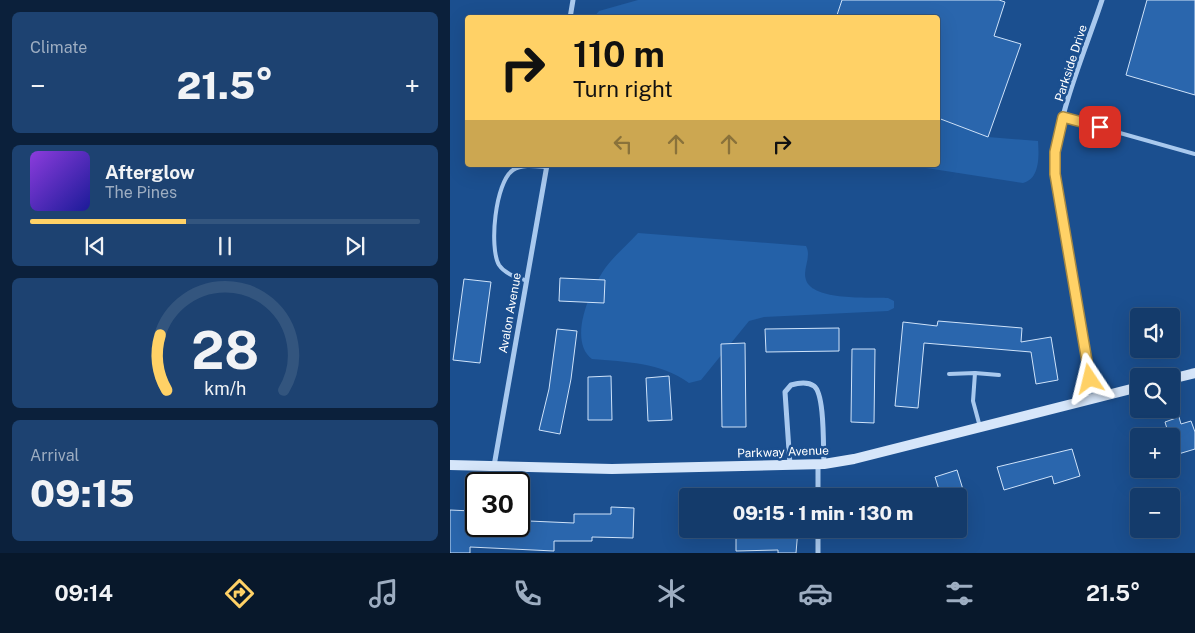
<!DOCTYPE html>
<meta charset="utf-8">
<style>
body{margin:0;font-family:"Public Sans",sans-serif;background:#1d4271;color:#f1f3f6;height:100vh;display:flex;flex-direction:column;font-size:19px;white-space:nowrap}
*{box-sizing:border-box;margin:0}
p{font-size:16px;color:#9dadc1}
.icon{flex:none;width:28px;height:28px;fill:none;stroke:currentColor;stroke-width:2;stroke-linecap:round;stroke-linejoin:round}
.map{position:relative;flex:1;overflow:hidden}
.sheet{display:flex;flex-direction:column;gap:12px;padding:12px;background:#0b203b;width:450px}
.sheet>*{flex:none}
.guide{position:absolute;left:15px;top:15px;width:475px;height:152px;border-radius:5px;box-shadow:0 5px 20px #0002,0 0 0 1px #33557e;background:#ffd166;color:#111;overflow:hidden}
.fabs{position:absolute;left:680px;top:308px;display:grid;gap:10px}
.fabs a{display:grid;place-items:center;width:50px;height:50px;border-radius:5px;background:#143b6b;box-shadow:0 5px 20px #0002,0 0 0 1px #33557e;font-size:25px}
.speed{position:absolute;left:15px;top:472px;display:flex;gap:10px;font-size:25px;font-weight:700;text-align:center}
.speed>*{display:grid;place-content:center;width:65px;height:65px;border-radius:50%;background:#143b6b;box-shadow:0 5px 20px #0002,0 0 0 1px #33557e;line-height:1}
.speed .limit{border:2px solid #111;border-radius:8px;background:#fff;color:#111}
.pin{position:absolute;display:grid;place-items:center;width:42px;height:42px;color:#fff;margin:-21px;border-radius:10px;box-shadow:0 2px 8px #0006}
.me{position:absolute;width:55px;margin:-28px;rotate:350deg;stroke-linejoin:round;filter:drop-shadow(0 0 4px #0008)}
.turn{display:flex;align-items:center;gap:18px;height:105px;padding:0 25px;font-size:22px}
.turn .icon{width:65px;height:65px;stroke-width:2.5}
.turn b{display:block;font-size:35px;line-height:42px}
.lanes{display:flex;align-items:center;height:48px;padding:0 25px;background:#0003;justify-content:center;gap:25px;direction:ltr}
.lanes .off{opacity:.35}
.big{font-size:38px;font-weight:800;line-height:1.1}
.sheet .tile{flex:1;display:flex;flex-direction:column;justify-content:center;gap:8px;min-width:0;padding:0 18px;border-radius:8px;background:#1d4271}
.sheet .dial{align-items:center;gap:0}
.dial svg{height:130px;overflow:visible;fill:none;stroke:#33557e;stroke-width:7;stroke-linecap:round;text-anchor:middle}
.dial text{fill:#f1f3f6;stroke:none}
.song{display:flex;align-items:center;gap:15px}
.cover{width:60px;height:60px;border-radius:8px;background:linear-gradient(135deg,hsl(270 70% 55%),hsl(240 70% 35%))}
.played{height:5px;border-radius:2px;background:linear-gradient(90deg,#ffd166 40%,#33557e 40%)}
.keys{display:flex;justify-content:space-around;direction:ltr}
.heat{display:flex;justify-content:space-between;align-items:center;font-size:28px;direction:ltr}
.trip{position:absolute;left:229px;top:488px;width:288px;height:50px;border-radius:5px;background:#143b6b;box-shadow:0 5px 20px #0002,0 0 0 1px #33557e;font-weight:800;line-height:50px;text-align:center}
.menu{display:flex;height:80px;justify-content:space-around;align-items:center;background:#08182b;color:#9dadc1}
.menu .icon{width:35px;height:35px}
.menu .selected{color:#ffd166}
.menu b{font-size:22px;color:#f1f3f6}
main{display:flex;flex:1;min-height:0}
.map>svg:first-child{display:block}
.green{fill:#2461a8}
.building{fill:#2a66ad;stroke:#cfe3fa}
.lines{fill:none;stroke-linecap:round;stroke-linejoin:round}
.lane{stroke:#a9c9ee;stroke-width:4}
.street{stroke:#a9c9ee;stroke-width:5}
.secondary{stroke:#d6e6fa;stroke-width:10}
.route-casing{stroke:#a68842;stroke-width:12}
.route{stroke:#ffd166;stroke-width:9}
.labels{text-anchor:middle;stroke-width:5;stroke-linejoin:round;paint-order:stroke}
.street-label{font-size:12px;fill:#fff;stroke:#1b4f8f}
</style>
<main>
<section class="sheet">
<div class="tile"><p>Climate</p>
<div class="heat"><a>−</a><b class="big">21.5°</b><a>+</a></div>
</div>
<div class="tile">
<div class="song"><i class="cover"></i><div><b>Afterglow</b><p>The Pines</p></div></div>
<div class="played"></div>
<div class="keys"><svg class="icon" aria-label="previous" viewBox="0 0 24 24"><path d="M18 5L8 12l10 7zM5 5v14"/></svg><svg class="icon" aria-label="pause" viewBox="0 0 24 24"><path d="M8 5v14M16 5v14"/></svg><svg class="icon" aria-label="next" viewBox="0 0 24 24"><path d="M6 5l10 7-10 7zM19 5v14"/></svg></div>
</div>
<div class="tile dial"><svg viewBox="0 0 100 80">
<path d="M14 69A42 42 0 1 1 86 69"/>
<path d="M14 69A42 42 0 0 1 10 35" stroke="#ffd166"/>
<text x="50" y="56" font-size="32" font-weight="700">28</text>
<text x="50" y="72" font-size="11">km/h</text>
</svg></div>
<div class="tile"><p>Arrival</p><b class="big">09:15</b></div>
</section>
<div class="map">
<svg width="745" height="553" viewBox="0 0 745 553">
<rect width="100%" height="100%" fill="#1b4f8f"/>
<g class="green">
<polygon points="188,0 392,0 386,17 144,17 149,11"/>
<path d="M488,118L538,137L588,141C589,156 590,179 573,183L457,165H488Z"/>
<path d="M188,233L356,246C362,257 352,269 356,280C363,301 419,297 438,298L444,301V308L438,311L314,317L299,321L251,380L239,383C210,362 176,362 142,359C117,340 141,288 156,267C165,255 178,244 188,233Z"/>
</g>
<g class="building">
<polygon points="392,0 549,0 555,2 544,36 571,44 538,137 488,118 488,18 386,18"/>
<polygon points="697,0 745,0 745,95 676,75"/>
<polygon points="110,278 155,280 154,303 109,301"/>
<polygon points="14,279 41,282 30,363 3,360"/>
<polygon points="488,321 572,328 571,342 601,337 608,380 586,384 581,352 474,343 468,408 445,406 453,322 487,326"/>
<polygon points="389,328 389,351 316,352 315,329"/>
<polygon points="107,329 127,331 121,379 110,434 89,430 99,389"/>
<polygon points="295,343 296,427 272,427 271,344"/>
<polygon points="402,349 425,349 424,423 401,422"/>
<polygon points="161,376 162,420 138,420 138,377"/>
<polygon points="219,376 222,420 198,421 196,378"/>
<polygon points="729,417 731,424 741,421 745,432 745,449 725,455 715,422"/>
<polygon points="622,449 630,476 604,484 602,476 554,490 547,467"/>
<polygon points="507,470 515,496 491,496 485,477"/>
<polygon points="161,507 184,508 183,538 142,537 142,541 104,541 104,551 20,547 20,553 0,553 0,510 22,511 21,526 79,526 79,521 124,523 124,514 161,514"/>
<polygon points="286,529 348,529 346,553 328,553 328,550 286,551"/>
</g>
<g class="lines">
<g class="lane">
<polyline points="613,117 745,154"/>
<path d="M75,280C66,277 55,274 49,265C39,248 45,182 63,170C72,164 85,166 96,167"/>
<polyline points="525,373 549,375"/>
<polyline points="499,374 525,373 523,401 530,427"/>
</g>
<g class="street">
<polyline points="120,18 123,0"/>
<path d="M643,398L605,174C604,120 635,52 652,0"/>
<path d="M340,465L335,392L341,385C348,383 357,381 364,386C375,394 373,448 374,464"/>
<polyline points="368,465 368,496"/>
<polyline points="44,466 97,165"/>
<polyline points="368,529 368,553"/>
</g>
<g class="secondary">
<polyline points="721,379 745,373"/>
<polyline points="0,465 162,469 374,464 404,459 689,387"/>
</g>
</g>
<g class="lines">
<defs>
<polyline id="route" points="640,379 605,174 605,152 613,117 650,127"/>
</defs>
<use href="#route" class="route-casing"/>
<use href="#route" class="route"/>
</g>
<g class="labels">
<g class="street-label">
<text transform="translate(621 63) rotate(-72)" y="4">Parkside Drive</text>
<text transform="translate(60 313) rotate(-80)" y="4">Avalon Avenue</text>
<text transform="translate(333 452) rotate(-2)" y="4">Parkway Avenue</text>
</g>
</g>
</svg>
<div class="fabs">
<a><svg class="icon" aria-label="sound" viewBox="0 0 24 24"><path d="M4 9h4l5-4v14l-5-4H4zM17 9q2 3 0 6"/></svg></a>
<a><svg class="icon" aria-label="search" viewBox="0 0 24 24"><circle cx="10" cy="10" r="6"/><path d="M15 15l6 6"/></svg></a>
<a>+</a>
<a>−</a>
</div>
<div class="speed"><div class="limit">30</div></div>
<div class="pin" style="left:650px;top:127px;background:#d93025"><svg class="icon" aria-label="arrive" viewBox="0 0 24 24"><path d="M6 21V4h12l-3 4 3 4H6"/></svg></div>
<svg class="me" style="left:640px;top:379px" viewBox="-20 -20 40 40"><path d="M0-17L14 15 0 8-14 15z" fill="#ffd166" stroke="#fff" stroke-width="4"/></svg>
<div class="trip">09:15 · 1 min · 130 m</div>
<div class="guide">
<div class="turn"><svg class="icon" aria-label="right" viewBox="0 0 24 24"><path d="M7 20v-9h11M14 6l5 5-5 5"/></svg><div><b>110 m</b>Turn right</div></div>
<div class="lanes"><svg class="icon off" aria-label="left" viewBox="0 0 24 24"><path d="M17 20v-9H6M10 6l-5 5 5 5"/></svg><svg class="icon off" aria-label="ahead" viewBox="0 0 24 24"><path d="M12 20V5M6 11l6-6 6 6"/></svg><svg class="icon off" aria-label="ahead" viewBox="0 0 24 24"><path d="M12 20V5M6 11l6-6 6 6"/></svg><svg class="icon" aria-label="right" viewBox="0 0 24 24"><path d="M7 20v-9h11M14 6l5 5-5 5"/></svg></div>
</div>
</div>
</main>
<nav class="menu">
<b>09:14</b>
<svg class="icon selected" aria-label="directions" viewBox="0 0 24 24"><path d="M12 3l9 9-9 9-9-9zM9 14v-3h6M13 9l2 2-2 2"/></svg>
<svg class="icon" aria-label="music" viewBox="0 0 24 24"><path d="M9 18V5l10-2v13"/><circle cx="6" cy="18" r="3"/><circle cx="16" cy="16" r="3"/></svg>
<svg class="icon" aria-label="phone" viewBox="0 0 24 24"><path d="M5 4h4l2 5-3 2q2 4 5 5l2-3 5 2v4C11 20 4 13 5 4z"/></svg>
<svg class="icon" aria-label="climate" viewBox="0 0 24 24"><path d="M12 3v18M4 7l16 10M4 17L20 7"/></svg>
<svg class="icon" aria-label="car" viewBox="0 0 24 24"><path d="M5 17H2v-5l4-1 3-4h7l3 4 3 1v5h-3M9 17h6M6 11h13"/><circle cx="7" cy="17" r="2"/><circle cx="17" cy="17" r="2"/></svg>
<svg class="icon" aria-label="filters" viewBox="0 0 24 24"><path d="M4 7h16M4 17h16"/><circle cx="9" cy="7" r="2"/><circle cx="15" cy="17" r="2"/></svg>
<b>21.5°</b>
</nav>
